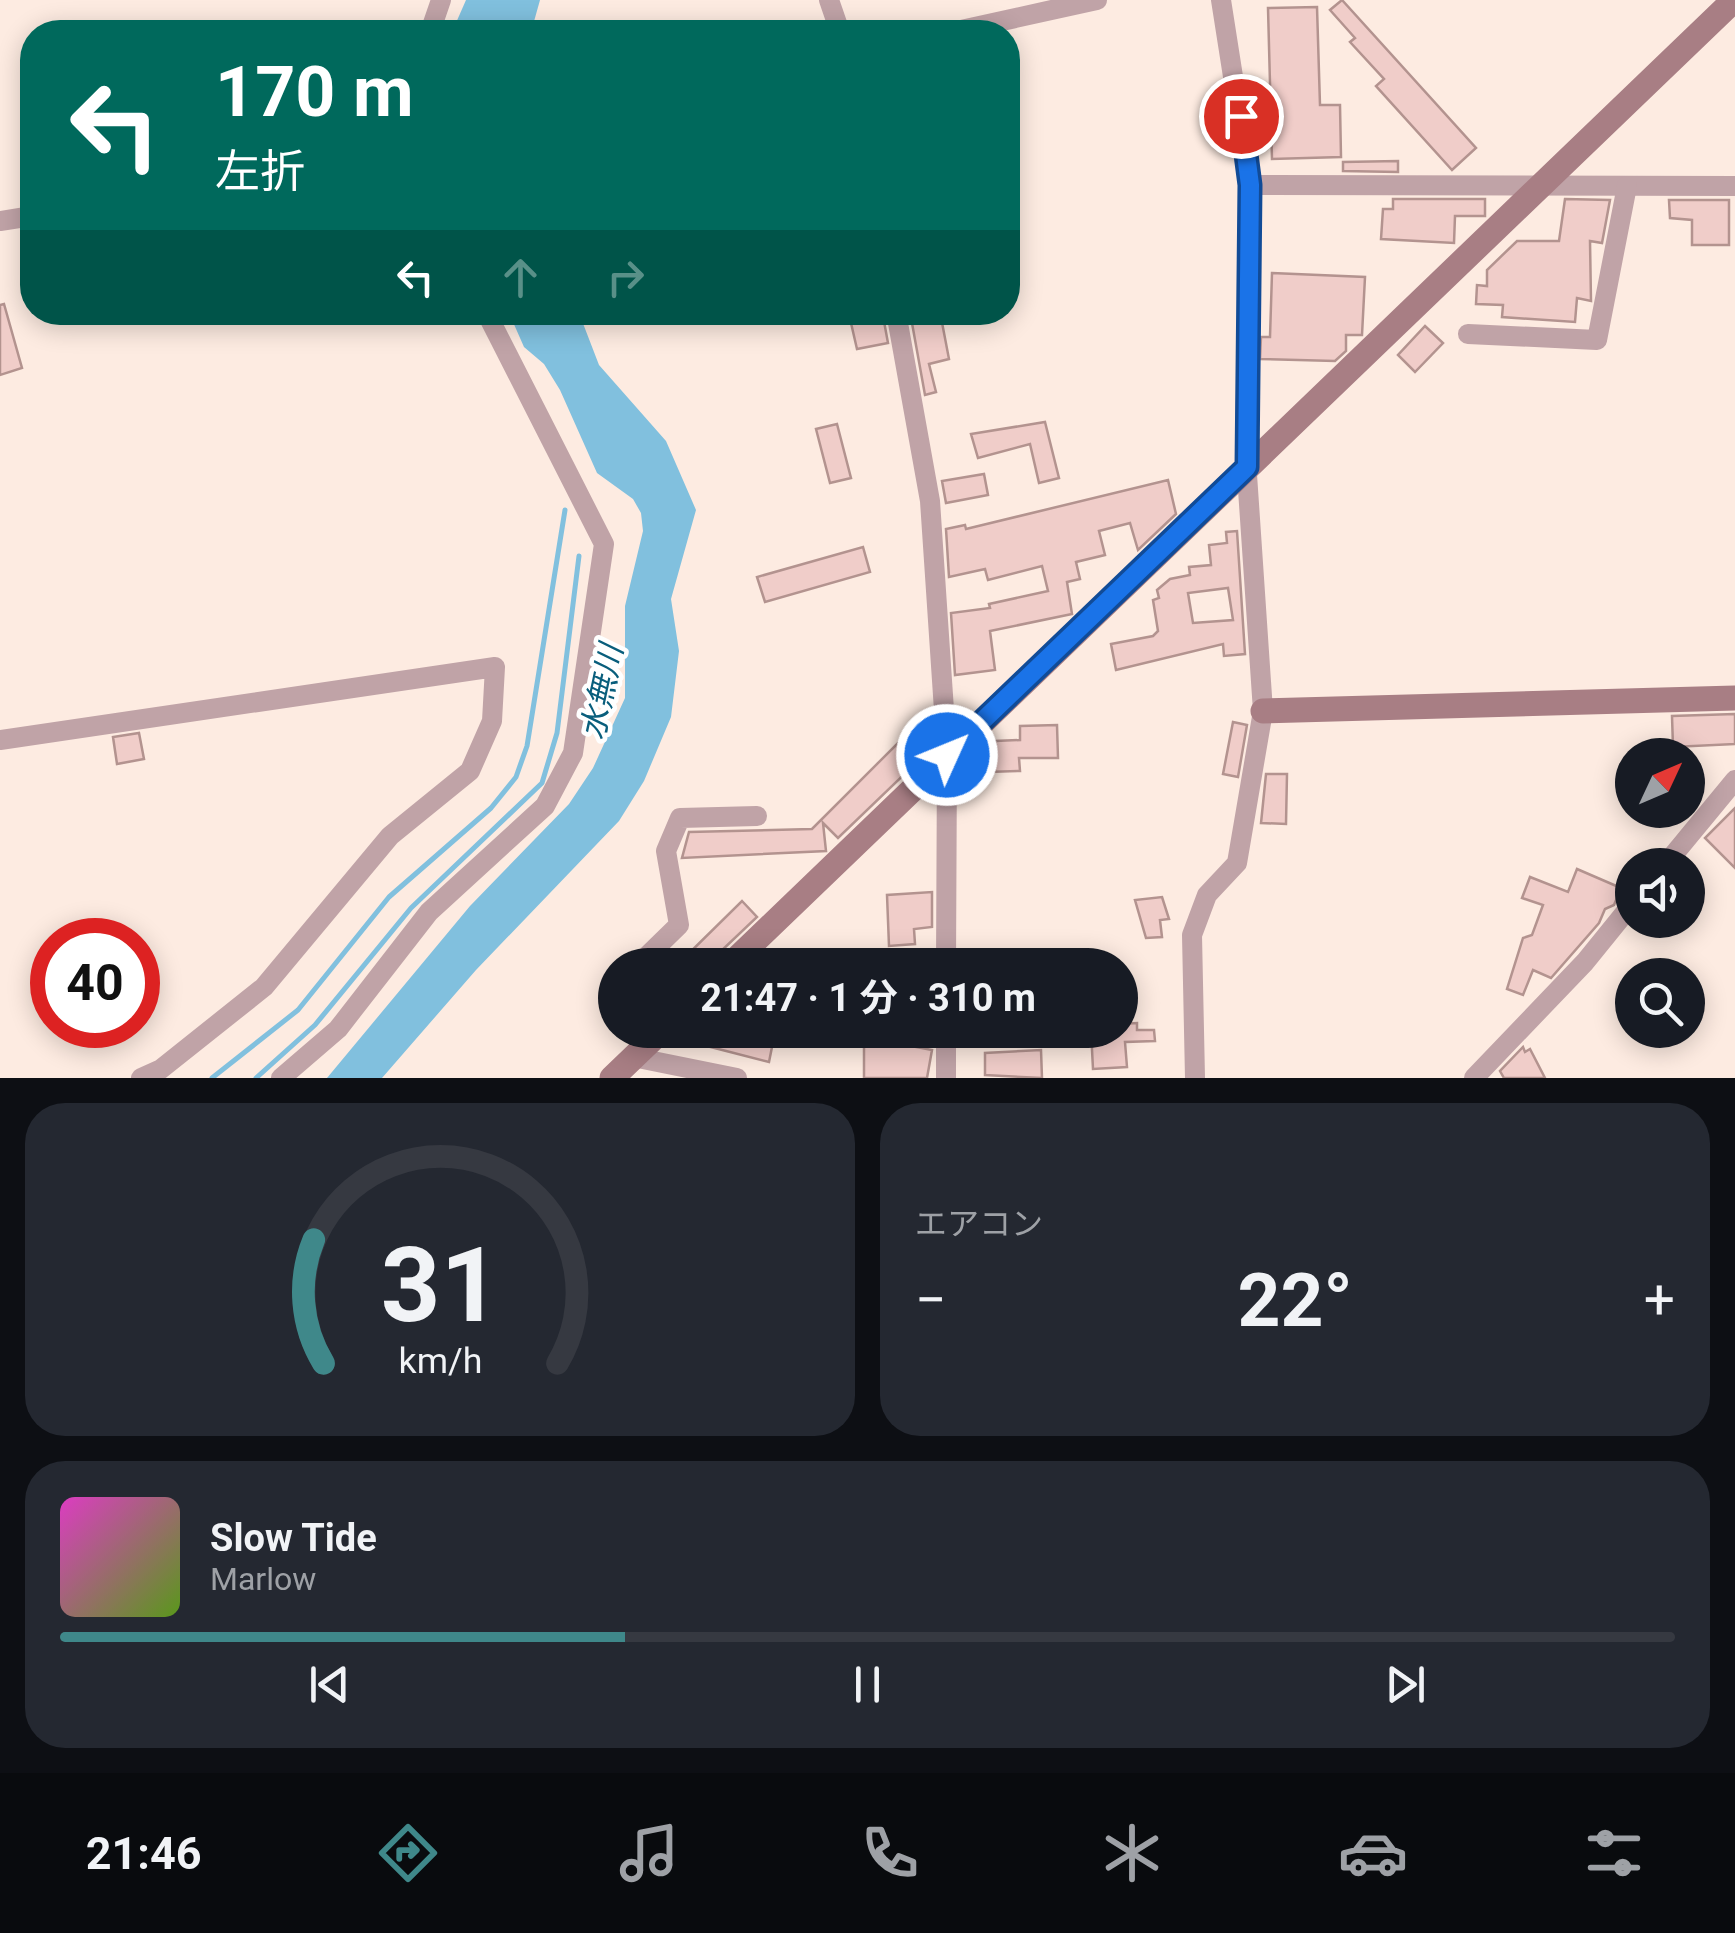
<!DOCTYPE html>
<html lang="ja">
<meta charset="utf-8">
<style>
body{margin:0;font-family:Roboto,"Noto Sans JP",sans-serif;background:#242831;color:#f1f3f6;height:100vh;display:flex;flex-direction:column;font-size:38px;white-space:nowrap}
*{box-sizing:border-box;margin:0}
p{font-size:32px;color:#9ea1a6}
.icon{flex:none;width:55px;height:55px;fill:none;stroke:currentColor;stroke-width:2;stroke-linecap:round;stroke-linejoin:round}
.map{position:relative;height:1078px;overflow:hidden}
.panel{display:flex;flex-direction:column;gap:25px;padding:25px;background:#0d0f14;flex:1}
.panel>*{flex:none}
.banner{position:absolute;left:20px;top:20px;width:1000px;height:305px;border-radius:40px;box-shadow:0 5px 25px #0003;background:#00695c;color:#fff;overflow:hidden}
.needle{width:65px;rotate:46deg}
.tools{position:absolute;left:1615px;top:738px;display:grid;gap:20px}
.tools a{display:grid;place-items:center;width:90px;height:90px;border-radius:50%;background:#171b24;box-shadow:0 5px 25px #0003;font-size:50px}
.speed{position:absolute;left:30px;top:918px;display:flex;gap:20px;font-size:50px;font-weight:700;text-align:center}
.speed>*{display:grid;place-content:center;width:130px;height:130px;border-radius:50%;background:#171b24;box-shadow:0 5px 25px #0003;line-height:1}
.speed .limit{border:15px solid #d22;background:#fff;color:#111}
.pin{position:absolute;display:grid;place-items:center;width:85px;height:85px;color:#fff;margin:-42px;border:5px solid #fff;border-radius:50%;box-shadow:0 2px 10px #0007}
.me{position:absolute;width:110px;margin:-55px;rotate:46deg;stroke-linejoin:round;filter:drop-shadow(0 0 8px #0008)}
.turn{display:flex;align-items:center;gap:35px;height:210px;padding:0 30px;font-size:45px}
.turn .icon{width:130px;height:130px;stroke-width:2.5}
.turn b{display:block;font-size:70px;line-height:85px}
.lanes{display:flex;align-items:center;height:95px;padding:0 30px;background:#0003;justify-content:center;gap:50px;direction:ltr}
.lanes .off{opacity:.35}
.big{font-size:75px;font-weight:700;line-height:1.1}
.panel .tile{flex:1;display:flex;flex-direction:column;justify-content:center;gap:15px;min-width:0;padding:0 35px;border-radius:40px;background:#242831}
.panel .dial{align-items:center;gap:0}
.dial svg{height:260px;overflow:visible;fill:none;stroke:#363941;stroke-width:7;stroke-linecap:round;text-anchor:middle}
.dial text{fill:#f1f3f6;stroke:none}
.song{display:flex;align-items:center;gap:30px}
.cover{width:120px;height:120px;border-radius:15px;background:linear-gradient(135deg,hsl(310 70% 55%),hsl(90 70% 35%))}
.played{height:10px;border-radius:5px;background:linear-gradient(90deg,#3f888a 35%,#363941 35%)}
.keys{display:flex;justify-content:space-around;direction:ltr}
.heat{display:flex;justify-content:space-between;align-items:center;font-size:55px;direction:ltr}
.panel .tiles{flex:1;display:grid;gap:25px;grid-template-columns:1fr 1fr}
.tile:last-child{grid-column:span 2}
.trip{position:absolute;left:598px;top:948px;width:540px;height:100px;border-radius:50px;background:#171b24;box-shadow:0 5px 25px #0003;font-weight:700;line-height:100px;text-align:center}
.tab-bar{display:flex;height:160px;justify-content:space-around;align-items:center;background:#090b0e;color:#9ea1a6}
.tab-bar .icon{width:70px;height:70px}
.tab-bar .on{color:#3f888a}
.tab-bar b{font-size:45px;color:#f1f3f6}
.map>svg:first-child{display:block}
.water{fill:#81c0de}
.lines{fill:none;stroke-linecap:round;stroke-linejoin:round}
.stream{stroke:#81c0de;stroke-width:5}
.building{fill:#f0cdc9;stroke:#b3938f;stroke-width:2.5;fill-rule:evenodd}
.street{stroke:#c0a3a7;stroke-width:20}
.secondary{stroke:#a87e84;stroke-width:25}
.route-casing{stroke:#114b97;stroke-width:25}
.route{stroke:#1a73e8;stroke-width:18}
.labels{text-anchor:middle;stroke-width:9;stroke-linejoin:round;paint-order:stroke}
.water-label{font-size:32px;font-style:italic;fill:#095e7c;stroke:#fff}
</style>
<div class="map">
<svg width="1735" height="1078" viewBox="0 0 1735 1078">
<rect width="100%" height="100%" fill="#fdebe1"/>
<g class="water">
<polygon points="466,0 540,0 531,32 452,32"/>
<polygon points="509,313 579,313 599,365 666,441 696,510 671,599 679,651 671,717 644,781 619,821 476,970 382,1078 327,1078 470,906 569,804 593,768 625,698 625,606 643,531 641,513 633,499 597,473 560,390 544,364 524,347"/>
</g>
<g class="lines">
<g class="stream">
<polyline points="212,1078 298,1010 389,897 491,808 516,777 527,746 565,510"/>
<polyline points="256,1078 315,1025 411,908 542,783 557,733 579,556"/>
</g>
</g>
<g class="building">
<polygon points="1342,0 1476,148 1452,170 1376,86 1384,79 1350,42 1355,38 1330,10"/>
<polygon points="1317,7 1320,105 1340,105 1341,157 1272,159 1268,8"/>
<polygon points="1398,161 1398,172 1343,171 1343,162"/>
<polygon points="1393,199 1485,199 1485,216 1455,216 1454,243 1381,239 1383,209 1393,209"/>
<polygon points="1565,199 1610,200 1602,243 1590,241 1591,301 1577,298 1575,322 1502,317 1503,305 1476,304 1477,285 1487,286 1487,270 1517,241 1559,241"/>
<polygon points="1669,200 1729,200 1729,245 1692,245 1692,220 1670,218"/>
<polygon points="1272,273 1365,277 1362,335 1346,335 1346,351 1335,361 1260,359 1261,337 1270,337"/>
<polygon points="4,304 22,368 0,375 0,305"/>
<polygon points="910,312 940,312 949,359 929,364 936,392 925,395"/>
<polygon points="883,316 888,343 857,349 851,323"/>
<polygon points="1425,326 1443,343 1415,372 1398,355"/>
<polygon points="1045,422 1059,478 1039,483 1030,444 978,458 971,434"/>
<polygon points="837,424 851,478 830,483 816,429"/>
<polygon points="984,474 988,495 946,503 942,481"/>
<polygon points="1168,480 1176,514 1138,550 1130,523 1099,531 1105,555 1076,562 1080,579 1067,582 1072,614 990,631 995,670 955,675 951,613 990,608 989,604 1048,591 1042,566 988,580 985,569 949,577 946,529 965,525 966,529"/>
<path d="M1237,531L1245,654L1224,656L1223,644L1116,670L1111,644L1153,636L1158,631L1153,600L1159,598L1157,590L1170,579L1190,575L1189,567L1211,565L1209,545L1227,543L1226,532ZM1228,588L1233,620L1193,623L1188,593Z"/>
<polygon points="863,547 870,572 765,602 757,577"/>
<polygon points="1735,714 1735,744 1673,747 1672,716"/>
<polygon points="1233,722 1247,725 1238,777 1223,774"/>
<polygon points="1057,725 1058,758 1019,758 1020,771 987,772 986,755 995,755 995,741 1020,740 1020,726"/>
<polygon points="139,733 144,759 117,764 113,737"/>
<polygon points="898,743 917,762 838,838 823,823 826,851 682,858 689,832 812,829"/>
<polygon points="1266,774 1287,774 1286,824 1261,823"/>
<polygon points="1735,808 1735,868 1705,838"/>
<polygon points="1577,869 1621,888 1614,905 1605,909 1599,923 1551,978 1533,970 1523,995 1507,989 1523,938 1532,935 1543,905 1522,898 1530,877 1568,892"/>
<polygon points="932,892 932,927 914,929 915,944 889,946 887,895"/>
<polygon points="1162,897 1169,919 1160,920 1162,937 1146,938 1135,900"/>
<polygon points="742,901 757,917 719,953 714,965 677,965"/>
<polygon points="1137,1023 1137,1030 1154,1030 1155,1041 1125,1042 1127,1067 1093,1069 1091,1030 1120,1030 1120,1024"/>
<polygon points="707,1030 774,1037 769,1062 703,1045"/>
<polygon points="864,1037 932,1050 927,1078 864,1078"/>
<polygon points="1523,1047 1525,1052 1530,1049 1545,1078 1504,1078 1500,1071"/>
<polygon points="1041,1050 1042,1078 985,1075 985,1053"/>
</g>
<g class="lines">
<g class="street">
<polyline points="829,0 840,32"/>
<polyline points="430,32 441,0"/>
<polyline points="952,32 1097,0"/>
<polyline points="1250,185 1735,186"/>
<polyline points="0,221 32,216"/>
<polyline points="896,312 930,501 947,755 946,965"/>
<polyline points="1468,334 1597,340 1627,186"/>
<polyline points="0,740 495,667 492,721 470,771 390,836 264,987 161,1069 141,1078"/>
<polyline points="1665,865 1735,780"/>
<polyline points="638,965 679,925 666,851 680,818 757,816"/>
<polyline points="615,996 615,1000"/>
<polyline points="946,1030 946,1078"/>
<polyline points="633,1057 737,1078"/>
<polyline points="281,1078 338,1029 429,912 545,806 573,753 604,544 486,312"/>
<polyline points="1195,1078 1192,935 1207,895 1237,863 1263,711 1245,445 1250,185 1221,0"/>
<polyline points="1474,1078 1585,962 1632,904"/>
</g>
<g class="secondary">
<polyline points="1263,711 1735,698"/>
<polyline points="730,965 1734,0"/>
<polyline points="612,1078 662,1030"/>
</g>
</g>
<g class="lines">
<defs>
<polyline id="route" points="947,755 1247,467 1250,185 1241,116"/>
</defs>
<use href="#route" class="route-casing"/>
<use href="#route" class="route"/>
</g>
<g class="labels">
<g class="water-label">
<text transform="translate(602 692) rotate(-78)" y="11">水無川</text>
</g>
</g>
</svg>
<div class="tools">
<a><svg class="needle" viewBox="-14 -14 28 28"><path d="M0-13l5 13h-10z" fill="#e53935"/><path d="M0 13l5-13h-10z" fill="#9ea1a6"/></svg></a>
<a><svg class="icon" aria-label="sound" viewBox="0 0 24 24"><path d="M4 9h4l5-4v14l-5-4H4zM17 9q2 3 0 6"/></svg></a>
<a><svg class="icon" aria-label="search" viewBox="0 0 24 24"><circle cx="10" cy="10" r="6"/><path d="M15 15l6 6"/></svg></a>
</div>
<div class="speed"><div class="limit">40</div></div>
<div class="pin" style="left:1241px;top:116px;background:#d93025"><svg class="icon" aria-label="arrive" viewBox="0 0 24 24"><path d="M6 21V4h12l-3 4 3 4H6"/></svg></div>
<svg class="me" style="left:947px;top:755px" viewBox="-20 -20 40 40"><circle r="17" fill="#1a73e8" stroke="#fff" stroke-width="3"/><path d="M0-11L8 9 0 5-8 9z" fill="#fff"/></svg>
<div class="trip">21:47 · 1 分 · 310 m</div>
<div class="banner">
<div class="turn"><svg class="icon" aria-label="left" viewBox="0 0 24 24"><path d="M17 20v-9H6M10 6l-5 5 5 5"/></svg><div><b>170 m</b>左折</div></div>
<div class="lanes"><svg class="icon" aria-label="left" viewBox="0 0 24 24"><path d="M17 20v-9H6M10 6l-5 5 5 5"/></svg><svg class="icon off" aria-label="ahead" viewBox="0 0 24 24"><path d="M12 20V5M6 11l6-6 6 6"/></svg><svg class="icon off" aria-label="right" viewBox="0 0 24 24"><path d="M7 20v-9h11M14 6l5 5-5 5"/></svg></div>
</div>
</div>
<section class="panel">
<div class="tiles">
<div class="tile dial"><svg viewBox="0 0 100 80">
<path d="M14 69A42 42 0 1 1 86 69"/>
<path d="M14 69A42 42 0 0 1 11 31" stroke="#3f888a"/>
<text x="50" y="56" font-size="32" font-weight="700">31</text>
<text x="50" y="72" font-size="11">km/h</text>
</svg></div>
<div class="tile"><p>エアコン</p>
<div class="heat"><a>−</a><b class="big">22°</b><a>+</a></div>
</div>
<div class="tile">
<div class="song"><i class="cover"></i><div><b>Slow Tide</b><p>Marlow</p></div></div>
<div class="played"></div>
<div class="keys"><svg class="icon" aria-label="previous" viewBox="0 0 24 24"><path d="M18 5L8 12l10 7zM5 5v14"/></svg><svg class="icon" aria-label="pause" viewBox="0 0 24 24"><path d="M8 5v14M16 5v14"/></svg><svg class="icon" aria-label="next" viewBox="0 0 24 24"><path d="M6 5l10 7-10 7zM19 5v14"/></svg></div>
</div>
</div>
</section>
<nav class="tab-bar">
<b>21:46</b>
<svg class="icon on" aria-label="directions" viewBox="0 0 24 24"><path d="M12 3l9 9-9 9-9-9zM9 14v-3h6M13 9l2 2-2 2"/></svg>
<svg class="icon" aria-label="music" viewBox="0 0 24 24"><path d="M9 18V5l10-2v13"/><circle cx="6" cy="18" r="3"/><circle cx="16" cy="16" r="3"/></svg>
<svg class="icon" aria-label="phone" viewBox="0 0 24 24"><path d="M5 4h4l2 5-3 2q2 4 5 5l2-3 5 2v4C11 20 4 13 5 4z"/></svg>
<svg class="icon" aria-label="climate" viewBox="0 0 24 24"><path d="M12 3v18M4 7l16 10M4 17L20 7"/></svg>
<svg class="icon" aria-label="car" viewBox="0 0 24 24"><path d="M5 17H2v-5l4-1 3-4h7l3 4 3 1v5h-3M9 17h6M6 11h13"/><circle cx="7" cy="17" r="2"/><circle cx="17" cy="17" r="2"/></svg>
<svg class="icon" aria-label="filters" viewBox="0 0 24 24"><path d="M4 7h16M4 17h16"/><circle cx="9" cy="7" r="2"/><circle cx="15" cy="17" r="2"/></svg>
</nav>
